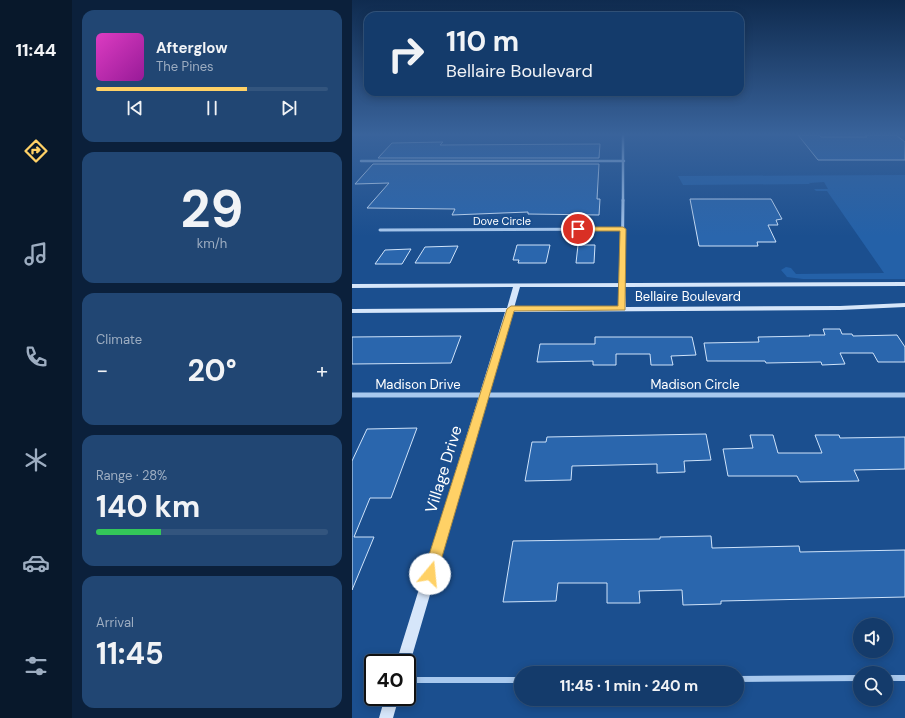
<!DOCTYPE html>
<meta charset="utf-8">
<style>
body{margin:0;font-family:"DM Sans",sans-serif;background:#214673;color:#f1f3f6;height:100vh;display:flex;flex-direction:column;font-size:15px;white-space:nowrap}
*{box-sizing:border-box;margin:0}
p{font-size:13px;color:#9dadc1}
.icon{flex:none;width:22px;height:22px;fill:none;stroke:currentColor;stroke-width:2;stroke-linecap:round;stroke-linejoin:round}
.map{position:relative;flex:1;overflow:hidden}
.side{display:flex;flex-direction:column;gap:10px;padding:10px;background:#0b203b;width:280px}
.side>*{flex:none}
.banner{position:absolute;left:12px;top:12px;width:380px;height:84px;border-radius:12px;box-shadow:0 2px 10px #0003,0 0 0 1px #33557e;background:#143b6b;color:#f1f3f6;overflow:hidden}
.buttons{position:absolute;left:501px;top:618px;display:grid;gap:8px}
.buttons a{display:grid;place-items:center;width:40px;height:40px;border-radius:50%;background:#143b6b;box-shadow:0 2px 10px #0003,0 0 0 1px #33557e;font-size:20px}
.speed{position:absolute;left:12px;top:654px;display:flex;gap:8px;font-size:20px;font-weight:700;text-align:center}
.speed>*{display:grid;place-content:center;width:52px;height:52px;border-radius:50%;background:#143b6b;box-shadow:0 2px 10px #0003,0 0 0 1px #33557e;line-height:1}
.speed .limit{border:2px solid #111;border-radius:6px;background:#fff;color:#111}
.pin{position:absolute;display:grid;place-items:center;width:34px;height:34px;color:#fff;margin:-17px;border:2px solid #fff;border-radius:50%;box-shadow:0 1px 4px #0007}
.me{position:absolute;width:44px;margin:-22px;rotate:17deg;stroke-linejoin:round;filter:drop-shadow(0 0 3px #0008)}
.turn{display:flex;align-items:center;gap:14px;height:84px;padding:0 16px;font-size:18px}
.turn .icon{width:52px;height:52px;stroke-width:2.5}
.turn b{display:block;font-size:28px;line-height:34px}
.big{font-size:30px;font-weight:700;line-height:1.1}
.side .widget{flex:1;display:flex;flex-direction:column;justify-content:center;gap:6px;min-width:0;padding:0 14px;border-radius:12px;background:#214673}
.side .dial{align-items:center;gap:0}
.dial b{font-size:52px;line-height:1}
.song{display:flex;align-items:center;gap:12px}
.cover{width:48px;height:48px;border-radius:6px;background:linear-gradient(135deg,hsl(310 70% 55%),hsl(300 70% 35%))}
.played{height:4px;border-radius:2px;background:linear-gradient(90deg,#ffd166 65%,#33557e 65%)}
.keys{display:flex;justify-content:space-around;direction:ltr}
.heat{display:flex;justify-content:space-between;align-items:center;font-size:22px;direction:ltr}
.charge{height:6px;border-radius:3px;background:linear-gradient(90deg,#34c759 28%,#33557e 0)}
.trip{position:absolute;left:162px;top:666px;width:230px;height:40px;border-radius:20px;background:#143b6b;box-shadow:0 2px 10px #0003,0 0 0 1px #33557e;font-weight:700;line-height:40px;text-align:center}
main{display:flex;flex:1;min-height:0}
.menu{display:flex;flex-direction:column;width:72px;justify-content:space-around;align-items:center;background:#08182b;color:#9dadc1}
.menu .icon{width:28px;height:28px}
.menu .selected{color:#ffd166}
.menu b{font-size:18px;color:#f1f3f6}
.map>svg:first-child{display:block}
.green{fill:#2461a8}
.building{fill:#2a66ad;stroke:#cfe3fa}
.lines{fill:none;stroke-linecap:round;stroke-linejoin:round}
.street-far3{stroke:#a9c9ee;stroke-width:2.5}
.street-far2{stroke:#a9c9ee;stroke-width:3}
.street-far1{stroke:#a9c9ee;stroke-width:5}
.street{stroke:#a9c9ee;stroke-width:6}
.secondary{fill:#d6e6fa;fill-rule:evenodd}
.route{fill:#ffd166;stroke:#a68842}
.labels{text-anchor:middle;stroke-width:4;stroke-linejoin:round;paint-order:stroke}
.far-street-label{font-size:11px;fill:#fff;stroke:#1b4f8f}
.street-label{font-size:13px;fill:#fff;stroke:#1b4f8f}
.near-street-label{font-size:16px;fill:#fff;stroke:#1b4f8f}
</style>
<main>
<nav class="menu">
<b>11:44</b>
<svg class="icon selected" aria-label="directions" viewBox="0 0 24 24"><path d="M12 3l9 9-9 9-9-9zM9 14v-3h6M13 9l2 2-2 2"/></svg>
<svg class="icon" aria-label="music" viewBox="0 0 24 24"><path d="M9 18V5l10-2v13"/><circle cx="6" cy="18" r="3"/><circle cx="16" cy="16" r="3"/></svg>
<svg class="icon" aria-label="phone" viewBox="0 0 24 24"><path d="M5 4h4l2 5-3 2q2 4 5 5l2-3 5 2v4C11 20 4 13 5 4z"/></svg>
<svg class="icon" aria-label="climate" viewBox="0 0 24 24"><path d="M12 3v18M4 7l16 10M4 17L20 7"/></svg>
<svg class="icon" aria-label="car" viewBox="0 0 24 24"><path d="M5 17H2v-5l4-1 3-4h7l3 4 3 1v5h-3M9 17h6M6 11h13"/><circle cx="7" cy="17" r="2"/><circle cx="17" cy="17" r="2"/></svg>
<svg class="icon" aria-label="filters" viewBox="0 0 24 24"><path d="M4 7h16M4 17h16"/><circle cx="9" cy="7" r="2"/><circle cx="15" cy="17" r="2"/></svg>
</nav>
<section class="side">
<div class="widget">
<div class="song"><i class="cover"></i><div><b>Afterglow</b><p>The Pines</p></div></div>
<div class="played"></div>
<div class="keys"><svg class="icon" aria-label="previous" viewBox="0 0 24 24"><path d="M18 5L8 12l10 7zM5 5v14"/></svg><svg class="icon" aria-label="pause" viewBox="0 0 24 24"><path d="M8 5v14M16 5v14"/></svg><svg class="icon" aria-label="next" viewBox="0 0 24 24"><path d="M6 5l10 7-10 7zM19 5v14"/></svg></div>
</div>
<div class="widget dial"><b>29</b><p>km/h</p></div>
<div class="widget"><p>Climate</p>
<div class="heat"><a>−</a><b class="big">20°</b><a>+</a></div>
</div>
<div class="widget"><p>Range · 28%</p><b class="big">140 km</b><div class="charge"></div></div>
<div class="widget"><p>Arrival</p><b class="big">11:45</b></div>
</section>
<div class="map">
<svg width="553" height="718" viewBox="0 0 553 718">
<rect width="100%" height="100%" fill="#1b4f8f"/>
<polygon class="green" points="553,175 553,279 451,279 435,277 429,270 434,267 439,268 444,274 532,273 475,191 464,191 462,189 476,189 472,182 457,183 458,184 331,185 326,176"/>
<g class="building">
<polygon points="446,135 467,135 469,137 515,137 513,135 544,135 553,142 553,160 466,160"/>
<polygon points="91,142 88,145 248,144 247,158 26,158 40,143"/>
<polygon points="21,164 247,164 245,199 248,199 247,215 176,214 176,212 100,215 103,209 15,208 37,183 3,184"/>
<polygon points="338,199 419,199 430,219 424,220 426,225 416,225 424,242 405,242 406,246 347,246"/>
<polygon points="165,245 198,245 194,263 166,263 167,260 161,260"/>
<polygon points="226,245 243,245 242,263 224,263"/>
<polygon points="106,246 98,263 63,263 73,247"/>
<polygon points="59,249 50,264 23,264 33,250"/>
<polygon points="471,329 488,329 490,334 500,334 501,336 545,335 553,347 553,362 526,362 521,353 488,353 493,364 470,365 469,362 414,363 413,361 355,361 352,343 407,342 406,337 458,336 457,335 473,335"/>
<polygon points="109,336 99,363 0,364 0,337"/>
<polygon points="243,337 340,337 344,355 319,356 321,365 299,365 298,354 264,354 264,365 241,365 241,361 185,362 188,344 243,344"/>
<polygon points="65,428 39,498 18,498 2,537 22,537 0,590 0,461 15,429"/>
<polygon points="354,434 359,460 332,461 333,472 305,473 305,464 220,466 219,480 173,481 180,442 194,442 195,437"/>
<polygon points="398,435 421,435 426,453 470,453 463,435 487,435 488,438 553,437 553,469 502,470 507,481 448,482 445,476 376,476 371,449 401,448"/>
<polygon points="359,536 360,548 447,546 448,552 553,550 553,597 369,601 369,604 331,605 330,590 287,591 288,603 255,603 255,583 206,583 204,601 151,602 161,541 308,539 308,537"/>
</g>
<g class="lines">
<g class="street-far3">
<polyline points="9,161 272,161"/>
<polyline points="271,201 271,135"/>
</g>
<g class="street-far2">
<polyline points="28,230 271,229"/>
<polyline points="270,285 271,200"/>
</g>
<polyline class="street-far1" points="0,395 553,395"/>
<g class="street">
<polyline points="534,678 553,678"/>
<polyline points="385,679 508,678"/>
<polyline points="55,680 169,680"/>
</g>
<g class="secondary">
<path d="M553,282V286L273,287L274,307L488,306L553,303V307L488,310L161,312L58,663L55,668V663H44L153,312L0,313V309L155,308L161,287L0,288V284ZM168,287H267L266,307L162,308Z"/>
<polygon points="33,697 47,697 41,718 27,718"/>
</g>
</g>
<linearGradient id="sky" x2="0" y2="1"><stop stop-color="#0f2b4f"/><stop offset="0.57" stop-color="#39639b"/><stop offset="1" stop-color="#39639b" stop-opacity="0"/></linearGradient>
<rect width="553" height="236" fill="url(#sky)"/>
<polygon class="route" points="271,227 274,229 273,310 162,311 85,574 83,578 78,580 73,578 71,574 155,309 159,306 266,306 268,231 226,231 222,229 226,227"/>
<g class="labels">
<g class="far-street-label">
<text x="150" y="225">Dove Circle</text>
</g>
<g class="street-label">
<text x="336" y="301">Bellaire Boulevard</text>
<text x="66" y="389">Madison Drive</text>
<text x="343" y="389">Madison Circle</text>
</g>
<g class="near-street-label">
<text transform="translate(91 469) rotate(-73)" y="6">Village Drive</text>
</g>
</g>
</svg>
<div class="buttons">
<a><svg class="icon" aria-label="sound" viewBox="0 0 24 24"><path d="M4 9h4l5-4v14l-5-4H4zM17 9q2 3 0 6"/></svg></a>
<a><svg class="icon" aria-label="search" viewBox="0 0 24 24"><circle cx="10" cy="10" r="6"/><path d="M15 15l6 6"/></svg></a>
</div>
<div class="speed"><div class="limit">40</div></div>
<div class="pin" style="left:226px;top:229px;background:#d93025"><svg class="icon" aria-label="arrive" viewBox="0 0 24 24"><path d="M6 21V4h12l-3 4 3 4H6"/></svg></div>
<svg class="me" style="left:78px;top:574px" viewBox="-20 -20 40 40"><circle r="19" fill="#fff"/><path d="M0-13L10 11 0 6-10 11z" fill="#ffd166"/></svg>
<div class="trip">11:45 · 1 min · 240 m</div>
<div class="banner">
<div class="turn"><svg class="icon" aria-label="right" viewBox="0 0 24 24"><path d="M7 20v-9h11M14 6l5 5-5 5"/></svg><div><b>110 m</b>Bellaire Boulevard</div></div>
</div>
</div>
</main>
